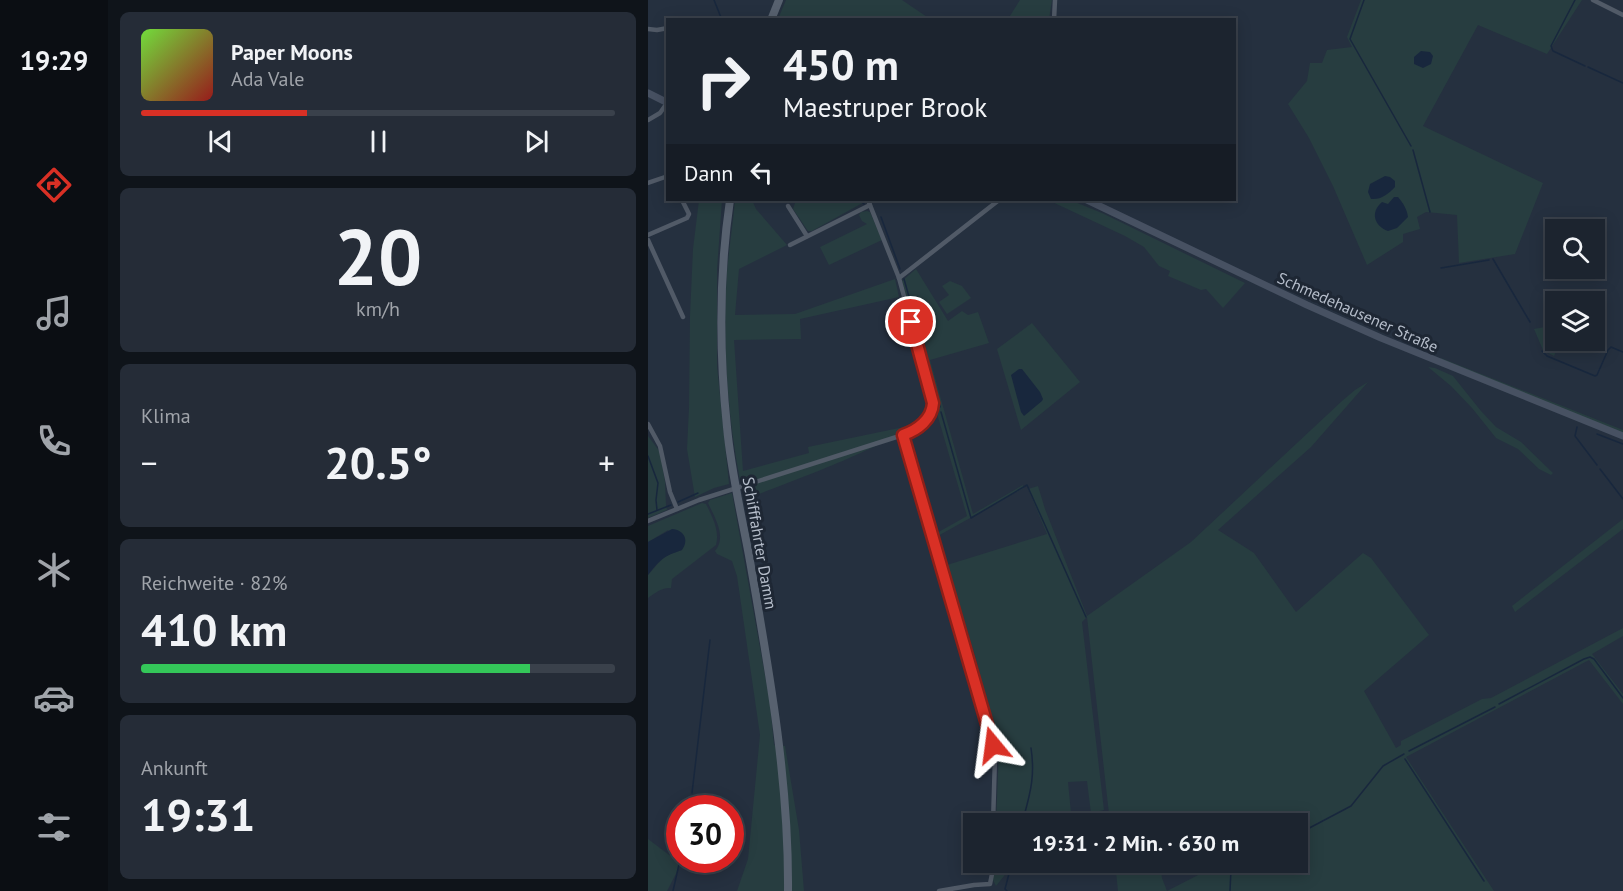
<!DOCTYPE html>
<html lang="de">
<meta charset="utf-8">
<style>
body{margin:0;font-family:"PT Sans",sans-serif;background:#252c37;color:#f1f3f6;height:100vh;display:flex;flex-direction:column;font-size:22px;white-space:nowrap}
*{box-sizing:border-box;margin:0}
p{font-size:20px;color:#a0a4aa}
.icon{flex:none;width:33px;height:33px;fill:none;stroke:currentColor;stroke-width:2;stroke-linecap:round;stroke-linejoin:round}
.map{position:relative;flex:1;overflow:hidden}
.side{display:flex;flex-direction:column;gap:12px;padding:12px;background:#0f141a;width:540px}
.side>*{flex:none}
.top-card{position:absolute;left:18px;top:18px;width:570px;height:183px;border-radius:0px;box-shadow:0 3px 15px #0003,0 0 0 2px #3a414b;background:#1c242f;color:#f1f3f6;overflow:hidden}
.fabs{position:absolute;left:897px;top:219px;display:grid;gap:12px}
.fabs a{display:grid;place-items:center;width:60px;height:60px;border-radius:0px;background:#1c242f;box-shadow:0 3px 15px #0003,0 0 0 2px #3a414b;font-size:30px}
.speed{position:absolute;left:18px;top:795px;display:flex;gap:12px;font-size:30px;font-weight:700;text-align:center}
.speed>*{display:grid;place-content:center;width:78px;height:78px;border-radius:50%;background:#1c242f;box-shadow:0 3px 15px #0003,0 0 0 2px #3a414b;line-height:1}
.speed .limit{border:9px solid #d22;background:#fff;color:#111}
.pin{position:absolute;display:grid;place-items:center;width:51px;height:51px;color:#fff;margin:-26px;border:3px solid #fff;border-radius:50%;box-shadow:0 2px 6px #0007}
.me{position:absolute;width:66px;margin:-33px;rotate:344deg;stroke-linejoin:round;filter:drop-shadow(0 0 4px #0008)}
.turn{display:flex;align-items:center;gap:21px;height:126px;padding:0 18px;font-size:27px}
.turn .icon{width:78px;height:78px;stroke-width:2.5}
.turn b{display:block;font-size:42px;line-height:51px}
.then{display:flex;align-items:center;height:57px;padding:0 18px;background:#0003;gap:12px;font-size:22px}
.big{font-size:45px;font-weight:700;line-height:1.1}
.side .tile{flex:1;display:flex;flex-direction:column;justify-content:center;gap:9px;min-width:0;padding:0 21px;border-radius:9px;background:#252c37}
.side .dial{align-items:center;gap:0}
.dial b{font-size:78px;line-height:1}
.song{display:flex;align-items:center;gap:18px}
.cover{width:72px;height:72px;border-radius:9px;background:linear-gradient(135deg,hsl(100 70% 55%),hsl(0 70% 35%))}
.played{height:6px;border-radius:3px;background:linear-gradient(90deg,#d93025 35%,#3a414b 35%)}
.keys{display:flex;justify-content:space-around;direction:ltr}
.heat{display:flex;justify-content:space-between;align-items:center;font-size:33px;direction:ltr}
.charge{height:9px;border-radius:4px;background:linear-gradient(90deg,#34c759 82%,#3a414b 0)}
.trip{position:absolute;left:315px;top:813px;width:345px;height:60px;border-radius:0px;background:#1c242f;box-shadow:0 3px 15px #0003,0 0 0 2px #3a414b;font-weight:700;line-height:60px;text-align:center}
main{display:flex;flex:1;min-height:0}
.menu{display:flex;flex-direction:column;width:108px;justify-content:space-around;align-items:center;background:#0b0e13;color:#a0a4aa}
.menu .icon{width:42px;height:42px}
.menu .selected{color:#d93025}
.menu b{font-size:27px;color:#f1f3f6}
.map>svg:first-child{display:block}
.green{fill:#273d40}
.water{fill:#18273d}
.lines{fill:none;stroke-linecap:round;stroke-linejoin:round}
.stream{stroke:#18273d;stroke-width:1.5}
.street{stroke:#515a67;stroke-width:4.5}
.secondary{stroke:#475162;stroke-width:7}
.primary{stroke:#57616f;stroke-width:8}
.route-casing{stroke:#8d1f18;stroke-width:15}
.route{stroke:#d93025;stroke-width:10}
.labels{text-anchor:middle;stroke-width:6;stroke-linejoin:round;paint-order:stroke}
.street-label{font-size:16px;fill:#b5bdca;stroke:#1e2734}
</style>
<main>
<nav class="menu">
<b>19:29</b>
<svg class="icon selected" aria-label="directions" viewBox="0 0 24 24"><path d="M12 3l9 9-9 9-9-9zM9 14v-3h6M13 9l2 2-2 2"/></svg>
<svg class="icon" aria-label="music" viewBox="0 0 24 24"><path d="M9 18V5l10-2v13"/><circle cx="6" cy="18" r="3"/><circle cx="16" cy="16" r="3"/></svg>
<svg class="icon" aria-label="phone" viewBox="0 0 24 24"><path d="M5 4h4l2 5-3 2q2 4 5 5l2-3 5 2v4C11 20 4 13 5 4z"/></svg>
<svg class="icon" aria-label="climate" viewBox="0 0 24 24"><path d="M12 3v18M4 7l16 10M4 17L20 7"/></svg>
<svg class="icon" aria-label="car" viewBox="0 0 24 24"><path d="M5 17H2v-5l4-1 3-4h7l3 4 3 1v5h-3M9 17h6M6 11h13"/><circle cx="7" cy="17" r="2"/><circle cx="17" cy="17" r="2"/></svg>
<svg class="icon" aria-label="filters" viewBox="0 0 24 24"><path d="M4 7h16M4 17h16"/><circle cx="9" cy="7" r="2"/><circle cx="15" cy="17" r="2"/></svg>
</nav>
<section class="side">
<div class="tile">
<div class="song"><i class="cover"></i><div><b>Paper Moons</b><p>Ada Vale</p></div></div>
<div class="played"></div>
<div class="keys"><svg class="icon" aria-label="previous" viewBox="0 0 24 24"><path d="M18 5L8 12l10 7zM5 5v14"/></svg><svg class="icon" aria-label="pause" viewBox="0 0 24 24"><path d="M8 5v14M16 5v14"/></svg><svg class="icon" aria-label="next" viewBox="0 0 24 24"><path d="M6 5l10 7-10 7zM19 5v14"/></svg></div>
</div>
<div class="tile dial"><b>20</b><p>km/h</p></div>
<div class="tile"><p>Klima</p>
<div class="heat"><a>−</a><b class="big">20.5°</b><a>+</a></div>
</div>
<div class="tile"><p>Reichweite · 82%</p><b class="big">410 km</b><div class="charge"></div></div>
<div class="tile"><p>Ankunft</p><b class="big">19:31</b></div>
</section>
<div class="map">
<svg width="975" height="891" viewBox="0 0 975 891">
<rect width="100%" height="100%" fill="#25303f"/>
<g class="green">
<polygon points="138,0 254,0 282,19 130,19"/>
<polygon points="372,0 404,0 401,19 360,19"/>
<polygon points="713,0 934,0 899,54 830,25 775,126 895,183 867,254 811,263 809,215 778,212 769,217 772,229 755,234 755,242 719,265 685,186 661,138 640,104 659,81 662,63 674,63 679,50 704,47 699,37"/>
<polygon points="51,200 74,200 69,270 69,366 81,484 66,488 47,497 39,449 41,408 42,316 45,249"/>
<path d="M87,200H104L108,209L139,245L91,269L87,315L147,314L247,279L251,297L152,319L153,339L86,340L95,471L161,453L160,447L256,427C247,444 131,486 106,496L102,501L96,500C80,426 74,348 79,272C81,248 85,224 87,200Z"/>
<polygon points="148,200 217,200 218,201 164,231 160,231 145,209"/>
<polygon points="400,200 422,200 454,213 597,283 575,308 558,289 553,290 520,276 522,271 511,266 496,247 477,236"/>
<polygon points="219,211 222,212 234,240 181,265 172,247 219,224 214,221 211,215 213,212"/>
<polygon points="268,269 300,321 314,311 320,315 330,312 341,343 282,360 325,514 375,485 376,488 288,537 287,534 319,516 290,417 289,407 254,281"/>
<polygon points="302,281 314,286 323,298 299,314 291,302 301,295 294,286"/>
<polygon points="384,323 432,382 373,430 349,349"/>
<polygon points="907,325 908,340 913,341 906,356 895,350 886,329"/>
<polygon points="793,358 975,430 975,433 792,360"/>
<polygon points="780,367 787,368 805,376 833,411 848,427 873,442 905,473 903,475 891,469 870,449 848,438 824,408 803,386"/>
<polygon points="720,382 663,447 570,530 606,553 648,612 715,553 723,558 781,635 716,691 748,748 753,745 753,741 834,699 843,698 975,628 975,636 944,654 975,694 975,704 941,660 758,757 846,891 470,891 467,863 512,863 514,878 519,891 554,873 547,863 650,862 650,824 462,823 439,617 434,622 456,810 443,813 439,781 420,782 424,823 348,823 351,749 327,656 299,565 399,534 380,489 390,486 397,509 439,616 543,542 694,401 707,390"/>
<polygon points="0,436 12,452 17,482 18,505 19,510 0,518"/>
<path d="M84,493L122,703L126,745L137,746L151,830L156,891H89L100,859L112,735L89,576L84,561L69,554L67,551C79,537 67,518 60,503L62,500Z"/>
<path d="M54,503L58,504C64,516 72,531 68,545L24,579L23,588C14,587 7,593 0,598V575L14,559L19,555L34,550L20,530L0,542V526Z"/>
<polygon points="975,519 975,529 867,612 864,606"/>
<polygon points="0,839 33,864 19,891 0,891"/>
<polygon points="346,863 388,863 388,867 382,867 377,870 364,866 348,886 345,880"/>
</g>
<g class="water">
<polygon points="773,51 782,52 785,56 783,64 775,68 766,64 766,57"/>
<path d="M737,176L742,177L747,181V187C740,194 733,200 723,199L720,192L722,184Z"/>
<path d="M746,197H750C755,203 759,209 760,217L749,228L740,231C726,226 722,212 734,202L740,204Z"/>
<polygon points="371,369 374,369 392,392 395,399 394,401 376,416 373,412 363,375"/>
<path d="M24,529C37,530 41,541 34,550C14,557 13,559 0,575V542Z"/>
</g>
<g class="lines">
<g class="stream">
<polyline points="66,0 74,20"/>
<polyline points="716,0 702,39 763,146"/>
<polyline points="927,0 903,46 905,51 937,66"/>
<polyline points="940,67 975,83"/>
<polyline points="765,150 782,212"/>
<polyline points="212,200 216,204"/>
<polyline points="233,217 252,269"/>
<polyline points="845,259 882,322"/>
<polyline points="793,268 841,260"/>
<polyline points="256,279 292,407"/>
<polyline points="894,351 899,356 947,376 949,375 960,350 963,347 975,352"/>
<polyline points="293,412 323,518 379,485 438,617"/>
<polyline points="929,427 927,436 949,465"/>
<polyline points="949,434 975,444"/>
<polyline points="0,456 10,483 8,500 9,510"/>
<polyline points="952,469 975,499"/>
<polyline points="30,502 50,493"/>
<polyline points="0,514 23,505"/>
<polyline points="851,704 936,659 942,657 946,659 975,698"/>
<polyline points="761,751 847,707"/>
<polyline points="757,759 836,881"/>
<polyline points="44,793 62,640"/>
<polyline points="42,808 43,798"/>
<path d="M376,816C383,791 387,774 383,748"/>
<polyline points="374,824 376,818"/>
<polyline points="650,834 703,806 735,766 756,754"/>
<polyline points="588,864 590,862"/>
<polyline points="25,891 32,860"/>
<polyline points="359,891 357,889 364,862"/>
<polyline points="582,891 583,869 584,867"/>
</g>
<g class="street">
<polyline points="945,0 975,15"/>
<polyline points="406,20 407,0"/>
<polyline points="0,29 9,30 20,28"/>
<polyline points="0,120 12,113 19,103"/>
<polyline points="0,183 20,176"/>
<polyline points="140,206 159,236"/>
<polyline points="0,235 39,218 41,214 34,200"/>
<polyline points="0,240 35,317"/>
<polyline points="142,245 222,205"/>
<polyline points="251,278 351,200"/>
<polyline points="0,424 12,446 22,492 29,509"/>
<polyline points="255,435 345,745 347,756 345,824"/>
<path d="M0,521L51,500L261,433C273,426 284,418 285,403L251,278L220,200"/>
<polyline points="291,891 326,885 342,884 344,874 344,862"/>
</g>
<g class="secondary">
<polyline points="0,93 20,103"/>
<polyline points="439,200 659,305 733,338 975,436"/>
</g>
<g class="primary">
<polyline points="123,20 131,0"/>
<path d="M82,200C71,275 71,351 79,427C83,472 94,517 102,561C121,670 141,780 140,891"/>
</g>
</g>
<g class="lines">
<defs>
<path id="route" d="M263,322L285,403C284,419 270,430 255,435L345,745"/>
</defs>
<use href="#route" class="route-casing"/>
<use href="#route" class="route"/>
</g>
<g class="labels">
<g class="street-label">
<text transform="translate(710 312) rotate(24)" y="6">Schmedehausener Straße</text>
<text transform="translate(112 543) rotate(80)" y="6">Schifffahrter Damm</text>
</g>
</g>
</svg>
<div class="fabs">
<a><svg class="icon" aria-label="search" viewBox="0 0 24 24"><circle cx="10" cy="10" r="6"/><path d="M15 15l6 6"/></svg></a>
<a><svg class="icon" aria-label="layers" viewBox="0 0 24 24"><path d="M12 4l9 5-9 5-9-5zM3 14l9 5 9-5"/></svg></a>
</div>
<div class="speed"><div class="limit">30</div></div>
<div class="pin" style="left:263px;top:322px;background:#d93025"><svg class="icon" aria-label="arrive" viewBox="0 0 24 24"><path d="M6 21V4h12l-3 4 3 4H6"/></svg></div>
<svg class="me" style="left:345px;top:745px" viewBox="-20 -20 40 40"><path d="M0-17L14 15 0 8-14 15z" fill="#d93025" stroke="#fff" stroke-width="4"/></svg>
<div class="trip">19:31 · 2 Min. · 630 m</div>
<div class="top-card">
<div class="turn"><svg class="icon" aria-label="right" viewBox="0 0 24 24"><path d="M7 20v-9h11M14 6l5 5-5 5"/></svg><div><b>450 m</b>Maestruper Brook</div></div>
<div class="then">Dann<svg class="icon" aria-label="left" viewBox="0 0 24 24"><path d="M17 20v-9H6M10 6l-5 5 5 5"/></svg></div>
</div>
</div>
</main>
